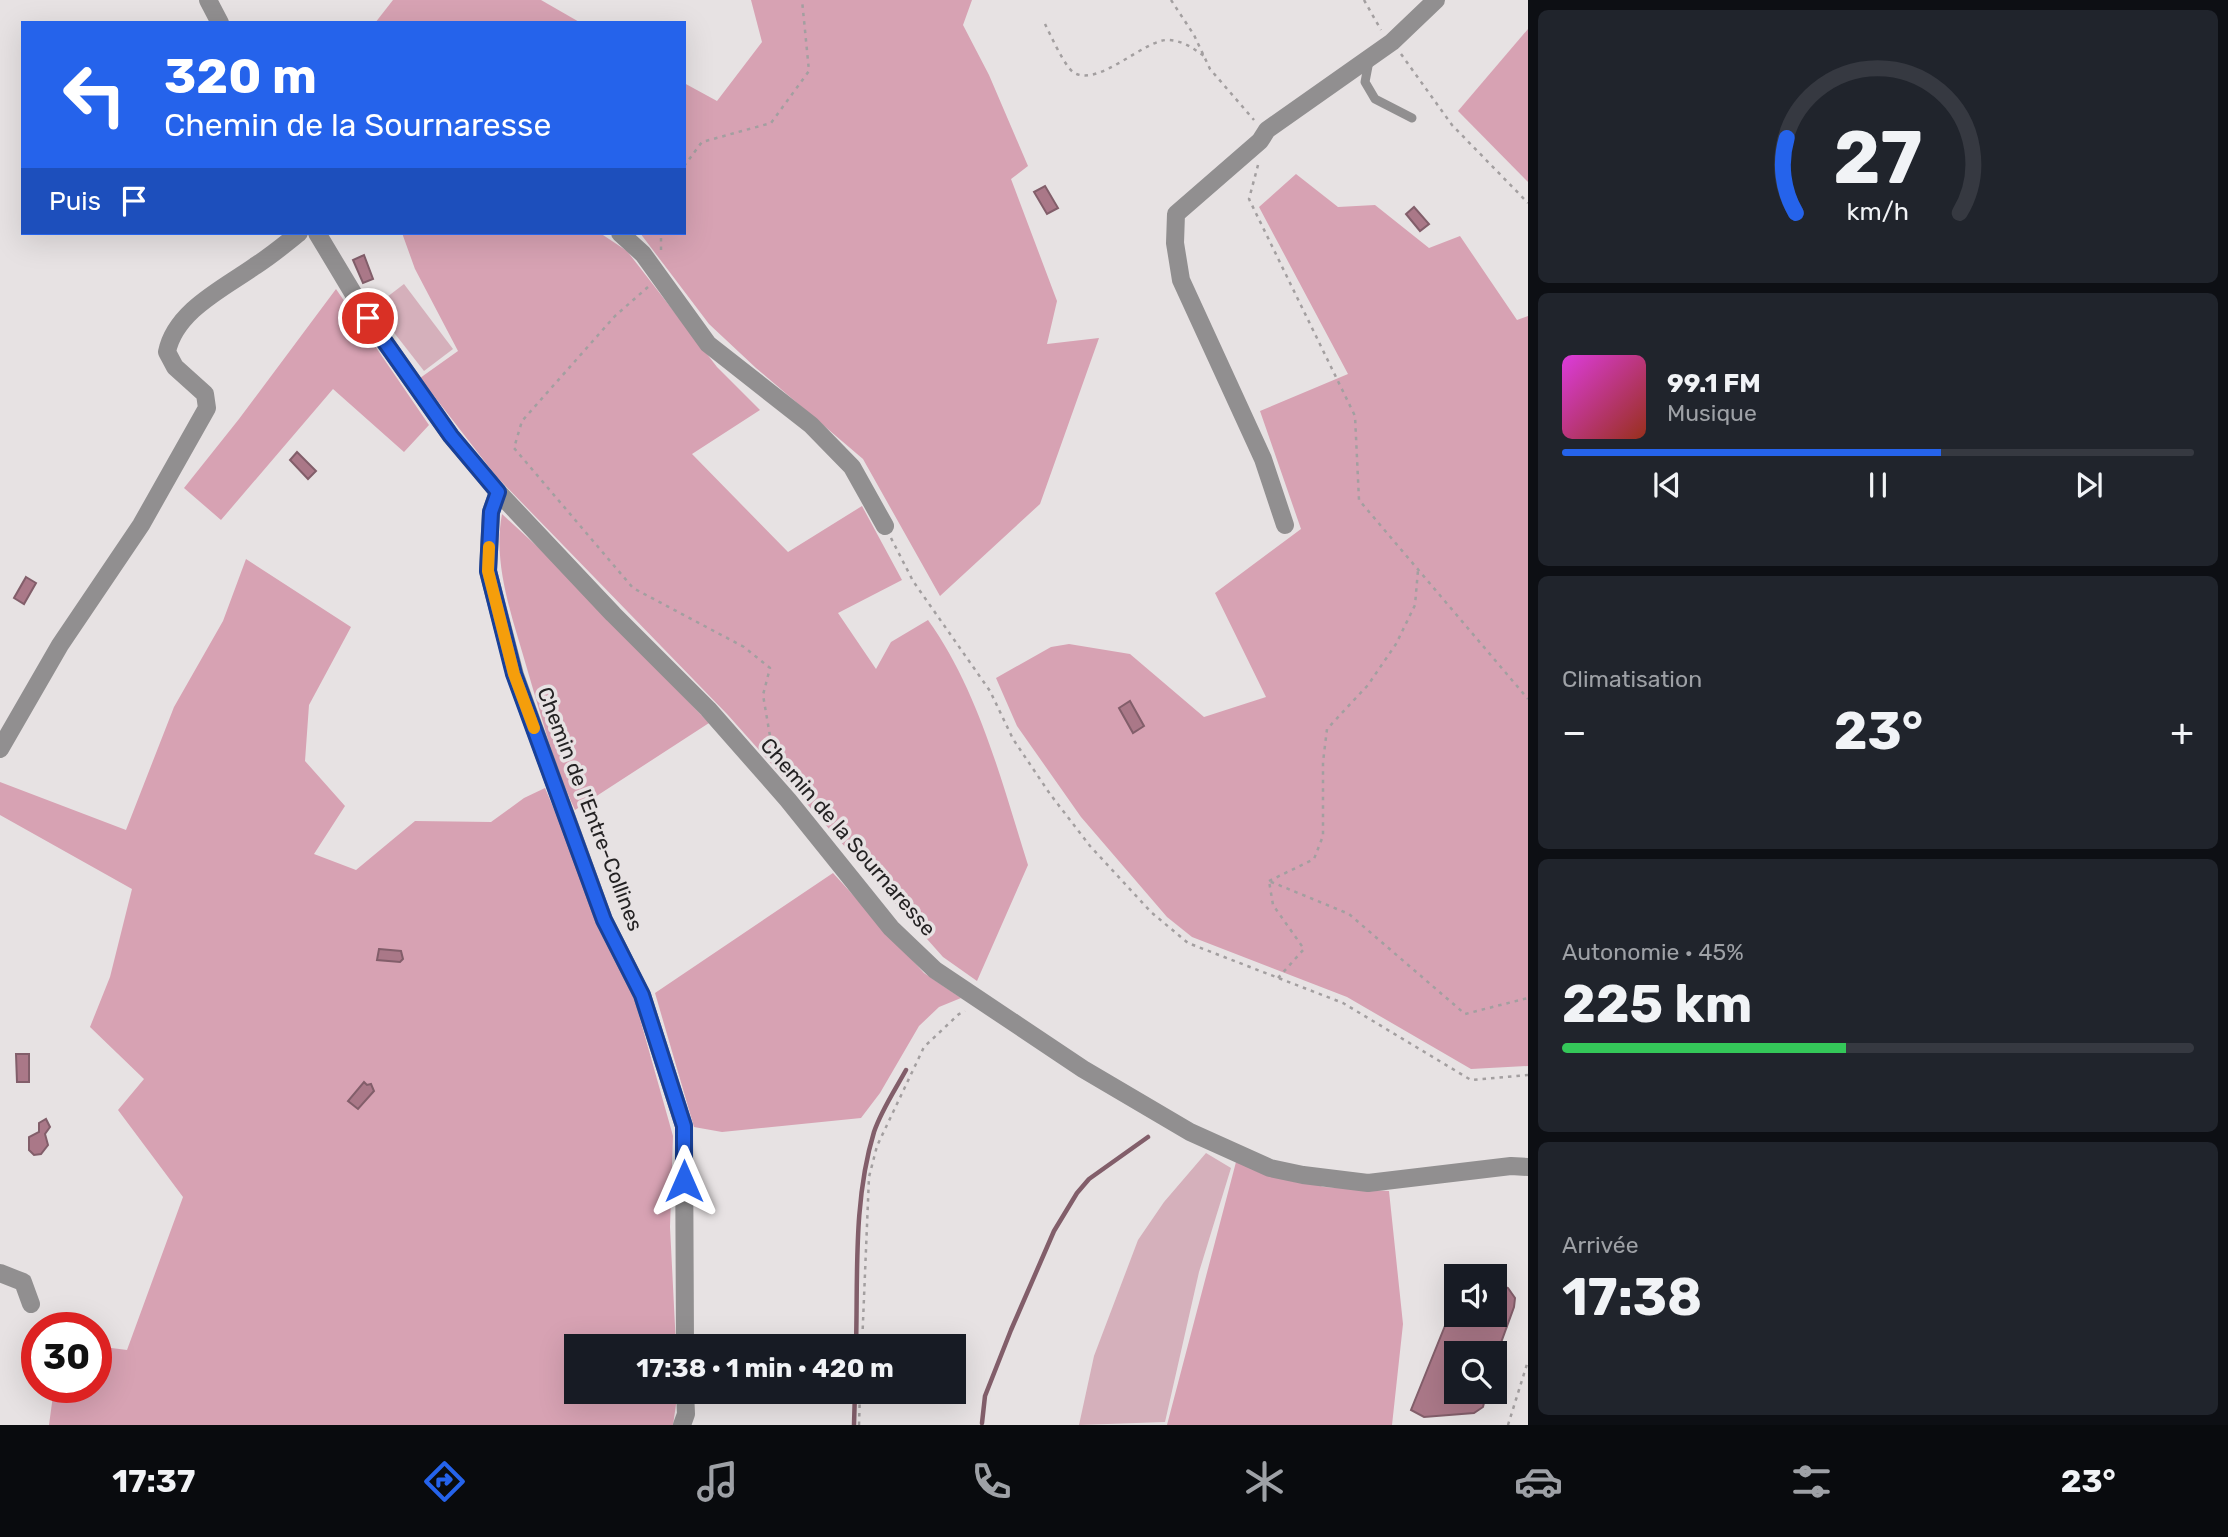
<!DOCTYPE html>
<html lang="fr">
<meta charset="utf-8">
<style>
body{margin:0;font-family:Rubik,sans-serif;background:#20242c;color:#f1f3f6;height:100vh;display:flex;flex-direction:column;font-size:26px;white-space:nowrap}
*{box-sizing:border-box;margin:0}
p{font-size:23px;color:#9ea1a6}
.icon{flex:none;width:38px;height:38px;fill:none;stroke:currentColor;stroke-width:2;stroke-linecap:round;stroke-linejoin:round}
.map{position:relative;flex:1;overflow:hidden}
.sheet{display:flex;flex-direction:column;gap:10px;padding:10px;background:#0d0f14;width:700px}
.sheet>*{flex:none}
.top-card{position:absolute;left:21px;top:21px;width:665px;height:214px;border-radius:0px;box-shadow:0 7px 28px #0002;background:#2563eb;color:#fff;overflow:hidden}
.buttons{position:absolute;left:1444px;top:1264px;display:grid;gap:14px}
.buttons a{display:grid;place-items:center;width:63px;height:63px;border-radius:0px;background:#171b24;box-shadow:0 7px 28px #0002;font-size:35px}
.speed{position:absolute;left:21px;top:1312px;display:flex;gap:14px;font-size:35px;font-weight:700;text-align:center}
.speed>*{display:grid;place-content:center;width:91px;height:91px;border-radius:50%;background:#171b24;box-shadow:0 7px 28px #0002;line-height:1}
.speed .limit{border:10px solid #d22;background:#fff;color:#111}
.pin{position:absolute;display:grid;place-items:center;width:60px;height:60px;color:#fff;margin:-30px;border:4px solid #fff;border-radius:50%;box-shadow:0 2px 7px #0007}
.me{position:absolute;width:77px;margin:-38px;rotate:0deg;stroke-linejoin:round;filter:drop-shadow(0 0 5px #0008)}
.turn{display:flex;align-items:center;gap:24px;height:147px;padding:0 28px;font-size:32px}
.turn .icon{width:91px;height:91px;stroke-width:2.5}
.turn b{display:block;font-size:49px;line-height:60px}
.then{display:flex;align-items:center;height:66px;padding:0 28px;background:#0003;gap:14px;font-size:26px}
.big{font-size:52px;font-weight:700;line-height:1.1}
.sheet .widget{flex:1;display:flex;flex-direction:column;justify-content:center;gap:10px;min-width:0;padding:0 24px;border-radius:10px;background:#20242c}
.sheet .dial{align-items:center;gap:0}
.dial svg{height:182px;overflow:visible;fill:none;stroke:#363941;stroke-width:7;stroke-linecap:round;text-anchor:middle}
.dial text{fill:#f1f3f6;stroke:none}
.song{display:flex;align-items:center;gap:21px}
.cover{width:84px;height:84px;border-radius:10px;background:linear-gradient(135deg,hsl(300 70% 55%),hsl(10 70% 35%))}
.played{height:7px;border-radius:4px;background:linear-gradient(90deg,#2563eb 60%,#363941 60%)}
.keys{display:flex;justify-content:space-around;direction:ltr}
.heat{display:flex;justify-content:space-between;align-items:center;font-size:38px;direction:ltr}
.charge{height:10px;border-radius:5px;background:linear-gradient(90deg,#34c759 45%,#363941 0)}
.trip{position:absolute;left:564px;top:1334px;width:402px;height:70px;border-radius:0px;background:#171b24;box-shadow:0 7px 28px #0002;font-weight:700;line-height:70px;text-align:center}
.dock{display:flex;height:112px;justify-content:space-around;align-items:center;background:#090b0e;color:#9ea1a6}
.dock .icon{width:49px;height:49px}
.dock .current{color:#2563eb}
.dock b{font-size:32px;color:#f1f3f6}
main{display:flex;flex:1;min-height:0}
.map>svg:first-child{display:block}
.green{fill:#d5b0bb}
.forest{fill:#d7a2b3}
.water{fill:#aa7888;stroke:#825e6a;stroke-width:2}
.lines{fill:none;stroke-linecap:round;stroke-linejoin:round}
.stream{stroke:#825e6a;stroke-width:4.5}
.path{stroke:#a39fa0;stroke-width:2.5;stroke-dasharray:3.5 5;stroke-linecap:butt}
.service{stroke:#918f90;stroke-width:9}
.minor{stroke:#918f90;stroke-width:18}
.route-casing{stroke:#184099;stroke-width:18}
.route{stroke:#2563eb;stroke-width:12}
.slow{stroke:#f59e0b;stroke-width:12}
.labels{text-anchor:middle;stroke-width:7;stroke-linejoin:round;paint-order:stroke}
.street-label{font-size:21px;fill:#242223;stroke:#e7e2e3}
</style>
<main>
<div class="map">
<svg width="1528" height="1425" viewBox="0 0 1528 1425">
<rect width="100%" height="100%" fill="#e7e2e3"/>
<g class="green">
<polygon points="404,284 453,349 424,371 374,307"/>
<polygon points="1206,1153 1231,1168 1199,1272 1165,1422 1079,1425 1094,1356 1138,1240 1164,1202"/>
</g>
<g class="forest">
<polygon points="393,0 541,0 581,23 375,23"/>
<polygon points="751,0 972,0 963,25 989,75 1028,166 1011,179 1057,301 1047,344 1099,338 1040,504 940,596 863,459 756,368 709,324 640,233 684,233 684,83 717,101 762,42"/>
<polygon points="1528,29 1528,182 1458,111"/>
<polygon points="1296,174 1338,207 1375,205 1429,248 1460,236 1517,320 1528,316 1528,1066 1471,1069 1347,997 1192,937 1167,917 1081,817 1017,726 996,678 1051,647 1069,644 1130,654 1204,717 1266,697 1215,593 1301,529 1260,411 1348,374 1259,207"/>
<path d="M402,233H600L627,251L717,367L760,410L692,454L788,552L862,506L902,580L838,613L876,669L891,642L928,620C979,691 1002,783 1028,865L977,981L943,957L727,714L496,476L420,378L458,351L415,269Z"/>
<polygon points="336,289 429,425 404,452 333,389 221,520 184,488 239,419"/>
<path d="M502,514L555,563L709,723L575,810C554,765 542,719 528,672C514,621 492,567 502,514Z"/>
<polygon points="246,559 351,627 309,705 305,761 345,806 314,854 356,870 415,821 491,822 524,798 545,788 635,1001 673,1136 670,1227 676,1346 576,1346 576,1391 678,1391 673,1425 49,1425 54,1388 96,1388 96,1346 127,1350 183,1197 118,1110 144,1079 90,1027 110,977 132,889 0,815 0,782 126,830 174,707 223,621"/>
<polygon points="833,873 924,973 961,998 939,1007 919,1026 880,1093 861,1118 722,1132 694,1127 655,993"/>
<polygon points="1236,1162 1324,1187 1389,1191 1403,1324 1392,1425 1167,1425"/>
</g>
<g class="water">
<polygon points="1045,186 1058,208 1047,214 1034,192"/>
<polygon points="1414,207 1429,224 1420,231 1406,214"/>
<polygon points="364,255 373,279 363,283 353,260"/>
<polygon points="297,452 316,471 308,479 290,460"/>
<polygon points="26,577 36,583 24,604 14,598"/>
<polygon points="1130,701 1144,726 1133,733 1119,708"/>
<polygon points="379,949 401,951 403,959 400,962 377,960"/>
<polygon points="16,1054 29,1054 29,1082 17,1082"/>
<polygon points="364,1082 367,1085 371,1084 374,1091 358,1109 348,1101"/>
<polygon points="46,1119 50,1127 45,1134 48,1145 41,1154 34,1155 29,1150 29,1137 39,1132 39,1123"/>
<polygon points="1495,1283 1508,1288 1515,1298 1514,1307 1495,1359 1494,1353 1456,1353 1456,1391 1487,1391 1483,1407 1474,1413 1424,1417 1411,1410 1455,1301 1456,1314 1494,1314"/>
</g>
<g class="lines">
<g class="stream">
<path d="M856,1346C858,1275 853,1201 874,1132C881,1111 895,1090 906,1070"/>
<polyline points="982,1423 985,1396 1011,1330 1054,1231 1077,1193 1089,1179 1148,1137"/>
<polyline points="854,1425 855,1391"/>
</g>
<g class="path">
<polyline points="1171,0 1194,35 1210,69 1254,120"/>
<polyline points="1364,0 1381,30"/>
<path d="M1045,24C1051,36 1064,65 1073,72C1098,89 1145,38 1169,40C1183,41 1193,48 1204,56"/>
<polyline points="1401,54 1452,125 1528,203"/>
<polyline points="1258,165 1249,199 1355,416 1359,500 1528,699"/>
<polyline points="684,166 702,142 771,123 809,71 802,0"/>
<polyline points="661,250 661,233"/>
<polyline points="648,287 615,316 522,421 514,448 633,588 744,647 770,668 763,695 770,736 764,746"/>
<polyline points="891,538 913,581 990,691 1013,739 1050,794 1090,846 1151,912 1188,943 1343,1003 1471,1080 1528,1075"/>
<polyline points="1269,881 1314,859 1323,836 1323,762 1327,729 1368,685 1396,644 1415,605 1418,570"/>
<polyline points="1278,978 1304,949 1273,905 1269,881 1349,914 1465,1014 1528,998"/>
<polyline points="862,1346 869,1177 877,1146 924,1047 959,1014 965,1011"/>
<polyline points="859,1425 860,1391"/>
<polyline points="1508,1425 1528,1361"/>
</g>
<polyline class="service" points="1369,61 1365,82 1375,99 1412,118"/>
<g class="minor">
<polyline points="208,0 220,23"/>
<polyline points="317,233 368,318 451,436 498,492 613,614 708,709 788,800 891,928 935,970 1083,1069 1190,1132 1270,1168 1303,1175 1368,1183 1511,1166 1528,1167"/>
<polyline points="620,233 643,254 708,344 811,425 852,467 885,526"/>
<polyline points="498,492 491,512 488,571 515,675 604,920 642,995 684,1126 685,1346"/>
<polyline points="1285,525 1263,459 1181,280 1175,243 1176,214 1260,141 1267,130 1392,42 1436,0"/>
<path d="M0,749L60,645L141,525L207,408L205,394L175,367L167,352C175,311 224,288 255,266C271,256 285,244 299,233"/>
<polyline points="0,1273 23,1282 31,1304"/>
<polyline points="682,1425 686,1414 685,1391"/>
</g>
</g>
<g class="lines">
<defs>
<polyline id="route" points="368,318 451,436 498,492 491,512 488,571 514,674 604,920 642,995 684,1126 684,1181"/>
</defs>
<use href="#route" class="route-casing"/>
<use href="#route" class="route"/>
<polyline class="slow" points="489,547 488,571 514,674 534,728"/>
</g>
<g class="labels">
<g class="street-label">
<text transform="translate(590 809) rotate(69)" y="7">Chemin de l'Entre-Collines</text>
<text transform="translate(848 837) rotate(49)" y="7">Chemin de la Sournaresse</text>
</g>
</g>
</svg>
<div class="buttons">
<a><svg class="icon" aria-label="sound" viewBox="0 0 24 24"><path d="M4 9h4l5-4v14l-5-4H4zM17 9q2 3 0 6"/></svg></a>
<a><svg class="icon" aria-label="search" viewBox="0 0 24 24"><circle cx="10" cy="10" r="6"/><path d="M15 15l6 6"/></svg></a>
</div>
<div class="speed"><div class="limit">30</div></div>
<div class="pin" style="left:368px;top:318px;background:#d93025"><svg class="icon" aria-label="arrive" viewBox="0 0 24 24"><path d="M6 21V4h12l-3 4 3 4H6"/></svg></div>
<svg class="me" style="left:684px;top:1181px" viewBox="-20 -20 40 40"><path d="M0-17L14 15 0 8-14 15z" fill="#2563eb" stroke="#fff" stroke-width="4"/></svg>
<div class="trip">17:38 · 1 min · 420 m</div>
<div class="top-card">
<div class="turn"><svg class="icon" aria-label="left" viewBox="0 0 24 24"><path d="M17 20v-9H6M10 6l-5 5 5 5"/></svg><div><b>320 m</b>Chemin de la Sournaresse</div></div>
<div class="then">Puis<svg class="icon" aria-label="arrive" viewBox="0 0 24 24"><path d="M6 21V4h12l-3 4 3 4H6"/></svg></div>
</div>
</div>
<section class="sheet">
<div class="widget dial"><svg viewBox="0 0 100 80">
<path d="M14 69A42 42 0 1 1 86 69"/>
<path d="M14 69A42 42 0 0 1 10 36" stroke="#2563eb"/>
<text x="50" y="56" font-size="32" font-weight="700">27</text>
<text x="50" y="72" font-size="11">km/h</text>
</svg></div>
<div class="widget">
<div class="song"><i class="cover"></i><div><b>99.1 FM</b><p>Musique</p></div></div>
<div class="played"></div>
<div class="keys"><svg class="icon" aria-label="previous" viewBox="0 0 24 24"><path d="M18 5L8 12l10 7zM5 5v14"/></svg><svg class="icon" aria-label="pause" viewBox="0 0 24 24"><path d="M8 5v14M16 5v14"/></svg><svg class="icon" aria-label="next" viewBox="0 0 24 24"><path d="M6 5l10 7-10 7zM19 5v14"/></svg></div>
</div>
<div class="widget"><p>Climatisation</p>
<div class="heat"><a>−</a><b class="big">23°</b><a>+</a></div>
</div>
<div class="widget"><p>Autonomie · 45%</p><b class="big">225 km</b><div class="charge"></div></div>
<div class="widget"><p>Arrivée</p><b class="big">17:38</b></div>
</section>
</main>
<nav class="dock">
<b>17:37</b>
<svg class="icon current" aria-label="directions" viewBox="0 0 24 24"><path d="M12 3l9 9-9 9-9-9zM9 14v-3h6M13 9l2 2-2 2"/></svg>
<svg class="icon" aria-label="music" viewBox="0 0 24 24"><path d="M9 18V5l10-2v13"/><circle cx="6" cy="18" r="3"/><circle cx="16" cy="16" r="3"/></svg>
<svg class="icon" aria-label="phone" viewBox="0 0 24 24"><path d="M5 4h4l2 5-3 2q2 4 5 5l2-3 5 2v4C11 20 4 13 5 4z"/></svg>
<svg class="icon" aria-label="climate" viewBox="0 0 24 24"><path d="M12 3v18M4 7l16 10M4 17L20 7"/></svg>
<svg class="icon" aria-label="car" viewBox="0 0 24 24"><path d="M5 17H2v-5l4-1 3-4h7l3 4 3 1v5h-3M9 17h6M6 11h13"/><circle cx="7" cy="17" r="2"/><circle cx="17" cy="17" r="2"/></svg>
<svg class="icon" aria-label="filters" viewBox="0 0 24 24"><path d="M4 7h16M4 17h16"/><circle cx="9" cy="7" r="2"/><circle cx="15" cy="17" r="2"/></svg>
<b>23°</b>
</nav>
